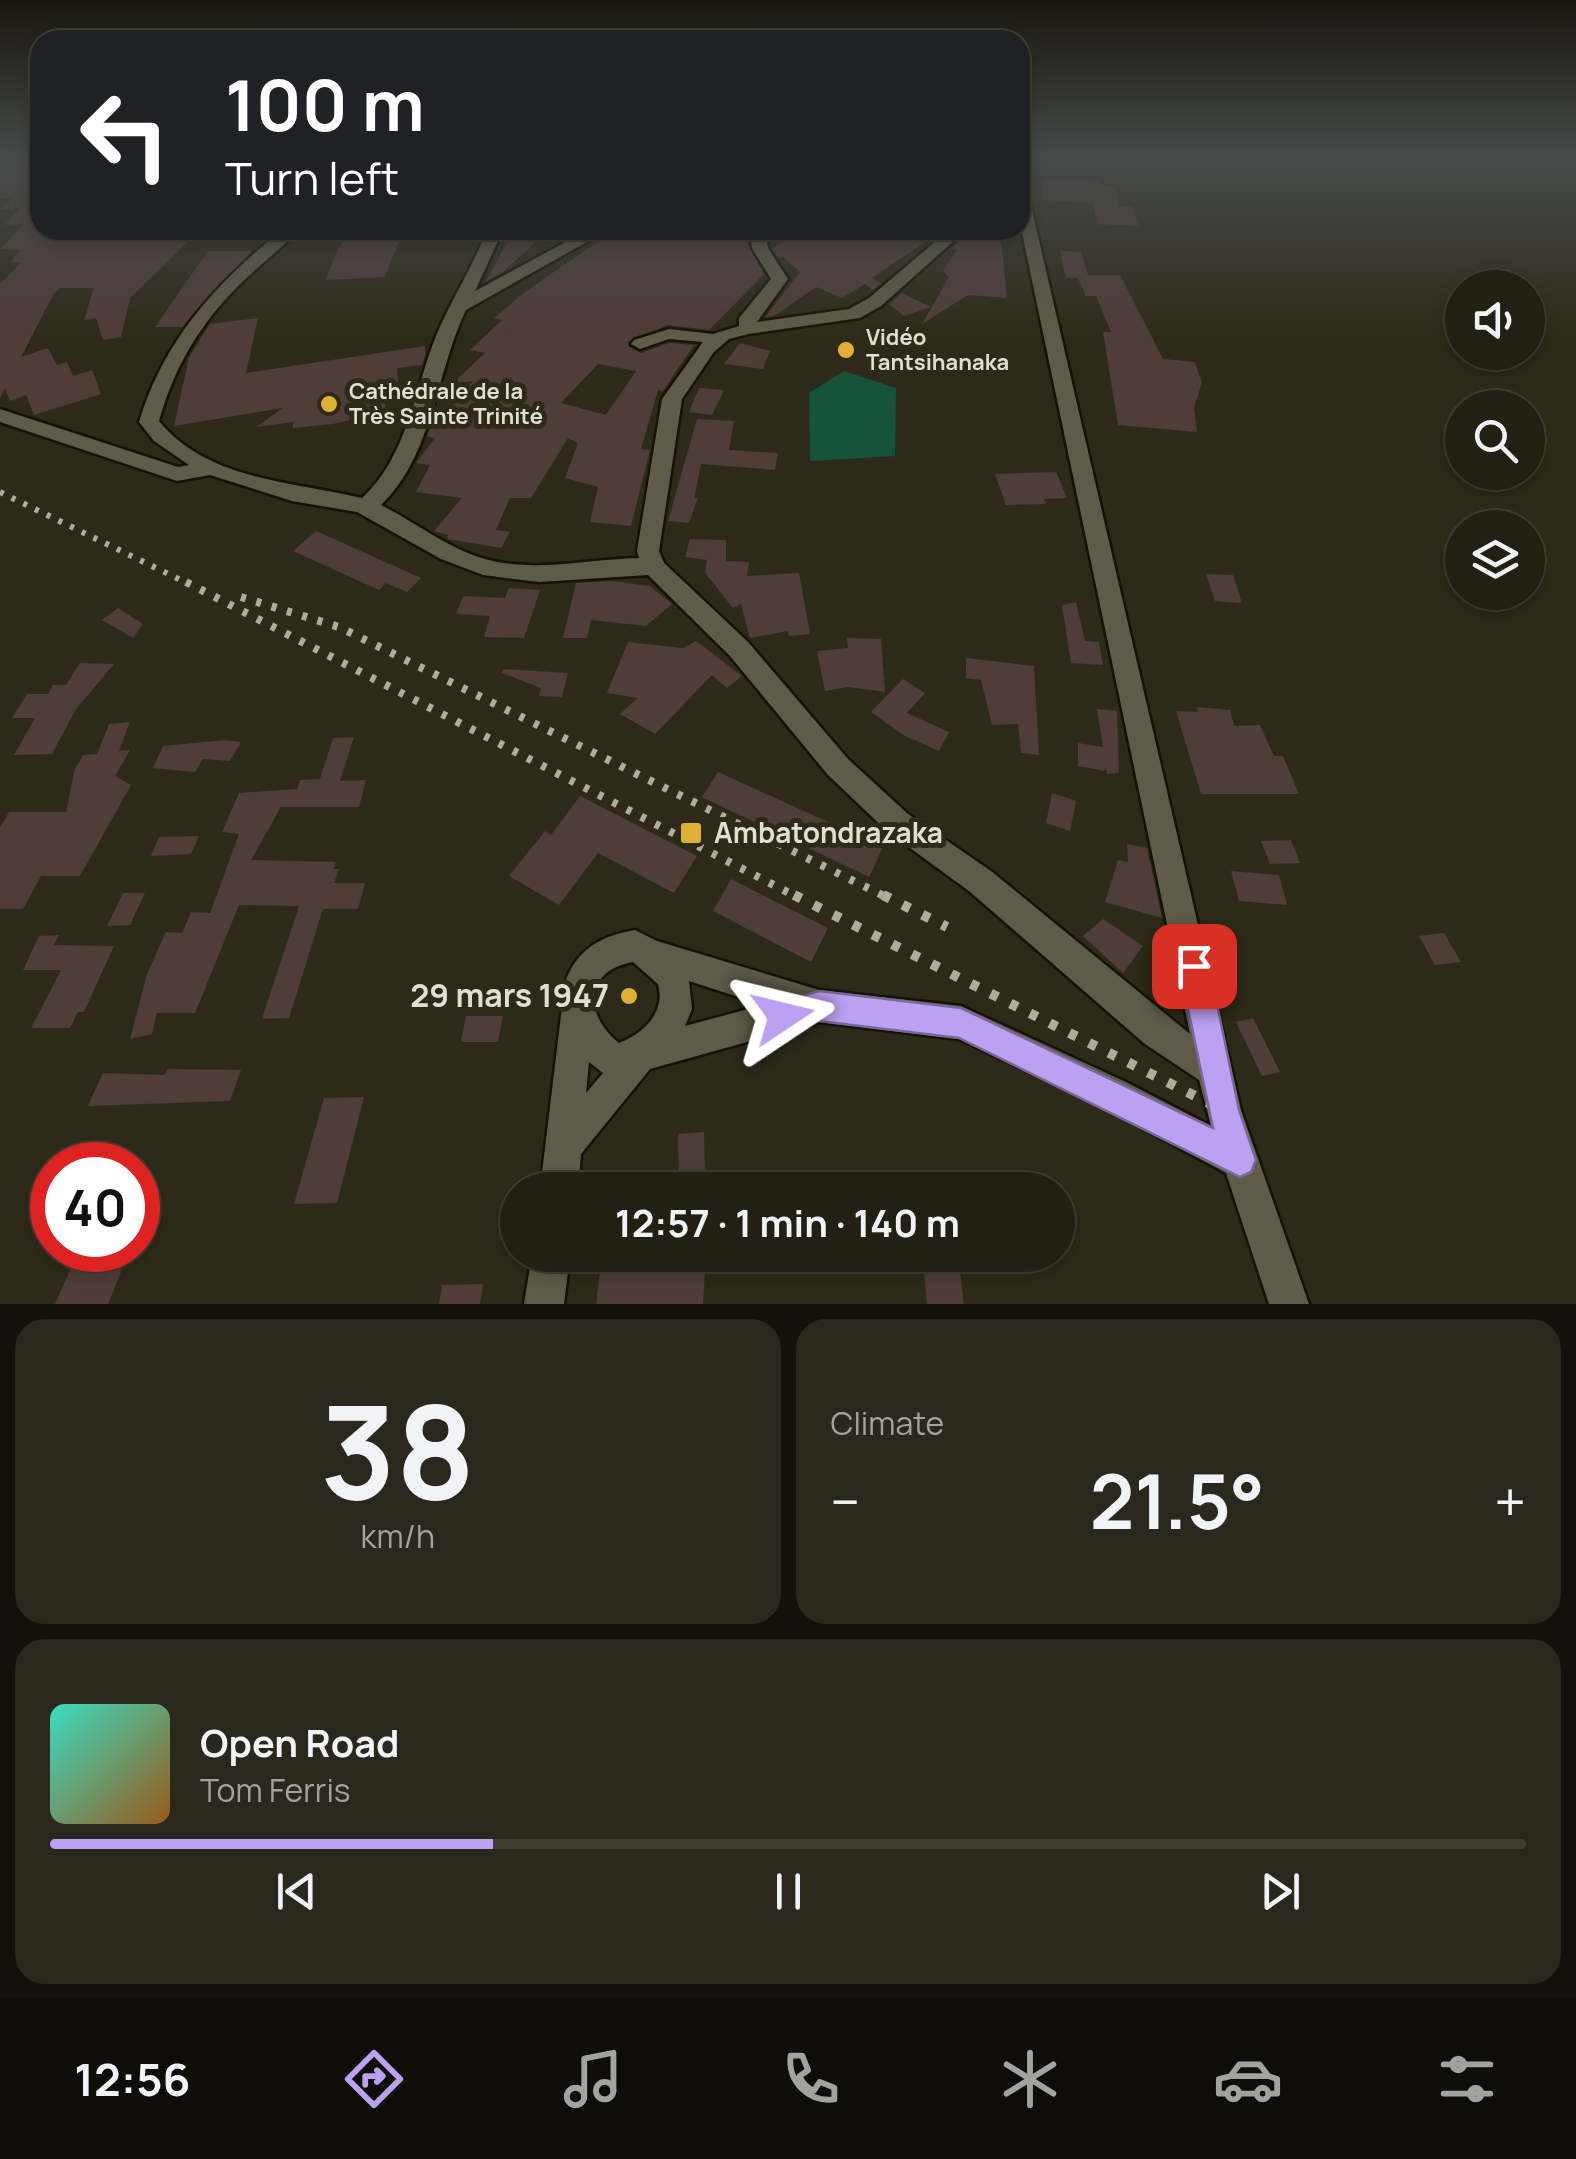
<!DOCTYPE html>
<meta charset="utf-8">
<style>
body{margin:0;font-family:Manrope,sans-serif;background:#2a281c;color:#f1f3f6;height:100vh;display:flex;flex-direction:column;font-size:38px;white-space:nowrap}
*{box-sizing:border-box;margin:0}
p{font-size:32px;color:#a2a3a0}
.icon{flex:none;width:55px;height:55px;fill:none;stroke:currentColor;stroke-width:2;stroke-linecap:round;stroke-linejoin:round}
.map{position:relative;height:1304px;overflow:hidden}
.sheet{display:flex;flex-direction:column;gap:15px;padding:15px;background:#13120a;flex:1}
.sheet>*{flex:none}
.hud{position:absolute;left:30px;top:30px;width:1000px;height:210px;border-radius:30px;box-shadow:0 5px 15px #0003,0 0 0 2px #3f3e33;background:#202124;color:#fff;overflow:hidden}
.controls{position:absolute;left:1445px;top:270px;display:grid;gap:20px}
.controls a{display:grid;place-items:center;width:100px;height:100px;border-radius:50%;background:#222013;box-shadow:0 5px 15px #0003,0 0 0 2px #3f3e33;font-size:50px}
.speed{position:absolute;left:30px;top:1142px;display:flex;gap:20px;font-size:50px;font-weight:700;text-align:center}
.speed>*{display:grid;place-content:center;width:130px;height:130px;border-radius:50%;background:#222013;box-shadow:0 5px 15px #0003,0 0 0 2px #3f3e33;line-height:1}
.speed .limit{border:15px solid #d22;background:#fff;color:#111}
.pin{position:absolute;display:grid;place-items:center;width:85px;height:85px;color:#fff;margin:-42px;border-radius:20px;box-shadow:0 5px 15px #0006}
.me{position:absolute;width:110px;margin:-55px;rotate:80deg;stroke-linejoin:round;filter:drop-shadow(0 0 8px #0008)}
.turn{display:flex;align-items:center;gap:35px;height:210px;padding:0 30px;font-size:45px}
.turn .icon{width:130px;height:130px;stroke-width:2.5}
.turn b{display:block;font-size:70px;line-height:85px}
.big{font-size:75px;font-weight:700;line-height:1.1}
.sheet .tile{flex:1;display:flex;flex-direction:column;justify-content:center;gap:15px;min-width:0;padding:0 35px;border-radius:30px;background:#2a281c}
.sheet .dial{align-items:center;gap:0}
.dial b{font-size:130px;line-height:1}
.song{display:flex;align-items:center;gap:30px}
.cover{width:120px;height:120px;border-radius:15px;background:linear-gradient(135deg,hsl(170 70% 55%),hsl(30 70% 35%))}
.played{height:10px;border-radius:5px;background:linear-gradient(90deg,#bca0f2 30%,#3f3e33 30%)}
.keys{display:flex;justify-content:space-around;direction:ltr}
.heat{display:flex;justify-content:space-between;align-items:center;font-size:55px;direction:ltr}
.sheet .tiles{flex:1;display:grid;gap:15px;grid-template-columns:1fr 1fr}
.tile:last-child{grid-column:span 2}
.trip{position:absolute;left:500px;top:1172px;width:575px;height:100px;border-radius:50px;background:#222013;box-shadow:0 5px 15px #0003,0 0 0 2px #3f3e33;font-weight:700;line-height:100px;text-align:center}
.dock{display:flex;height:160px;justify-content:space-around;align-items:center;background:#0e0d08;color:#a2a3a0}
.dock .icon{width:70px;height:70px}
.dock .active{color:#bca0f2}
.dock b{font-size:45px;color:#f1f3f6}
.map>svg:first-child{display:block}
.green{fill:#15543a}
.building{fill:#503c39;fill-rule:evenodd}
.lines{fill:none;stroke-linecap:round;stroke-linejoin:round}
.minor-casing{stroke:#161304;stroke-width:5}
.minor{fill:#5f5b48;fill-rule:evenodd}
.rail-far2{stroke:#aeac9f;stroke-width:6;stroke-dasharray:4 9;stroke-linecap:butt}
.rail-far1{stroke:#aeac9f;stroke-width:8;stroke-dasharray:5 11;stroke-linecap:butt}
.rail{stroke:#aeac9f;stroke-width:10;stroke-dasharray:8 14;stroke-linecap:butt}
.route{fill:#bca0f2;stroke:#7a689d;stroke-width:2.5}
.poi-dot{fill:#dfb034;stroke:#2e2a19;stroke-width:4}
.labels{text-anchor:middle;stroke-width:10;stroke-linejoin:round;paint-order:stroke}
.far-poi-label{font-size:22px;font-weight:bold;fill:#e1dfd4;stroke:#2e2a19;text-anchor:start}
.poi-label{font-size:28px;font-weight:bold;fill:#e1dfd4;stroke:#2e2a19;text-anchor:start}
.near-poi-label{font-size:32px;font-weight:bold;fill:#e1dfd4;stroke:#2e2a19;text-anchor:end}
</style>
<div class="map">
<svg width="1576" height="1304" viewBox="0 0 1576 1304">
<rect width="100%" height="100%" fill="#2e2a19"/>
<polygon class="green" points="844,371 896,388 895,456 810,461 809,393"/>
<g class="building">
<polygon points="13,158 40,158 40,234 193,237 130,298 121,337 103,340 96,318 84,320 94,288 61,288 54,293 21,357 48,348 57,365 67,362 73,376 92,370 101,394 34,415 26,395 10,401 5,388 0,398 0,284 21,262 10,262 21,250 0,249 24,224 5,225 20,208 1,209 13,198 0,198 0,166"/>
<polygon points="1041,178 1100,181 1101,186 1115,187 1120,206 1133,207 1138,226 1097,224 1093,203 1043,200"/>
<polygon points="347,230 403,230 385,277 325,280"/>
<path d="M648,230L703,238L710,232L747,242L764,274L709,330L668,325L628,342L629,347L641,353L669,343L694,345L663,391L658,390L641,449L650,450L631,526L590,522L598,487L565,478L578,443L568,438L531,498H510L496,530L510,532L501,548L447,539L448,535L434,531L462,498L416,492L430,465L416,463L435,438L427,437L430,428L450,401L474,381L452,384L485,353L470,350L502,320L494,318L525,292L606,236L636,242ZM598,364L636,371L606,415L561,403Z"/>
<polygon points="803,230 943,230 872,278 881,283 873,290 865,284 842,298 816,287 774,316 765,317 800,272 782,256 779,259 772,248"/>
<polygon points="970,230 1000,230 1007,298 968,295 922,324 949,277 943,271 957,250 951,249"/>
<polygon points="513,233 541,237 503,272 485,282"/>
<polygon points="208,251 252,251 182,327 155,327"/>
<polygon points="1060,251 1081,252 1088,275 1120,275 1163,359 1195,362 1202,383 1194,407 1197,432 1118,425 1103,332 1111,332 1096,296 1086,296 1078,278 1066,278"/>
<polygon points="902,293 931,307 904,316 889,304"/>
<polygon points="258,318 246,373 425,346 425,356 422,365 397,368 399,393 393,391 393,400 386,401 385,408 374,409 373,415 333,424 293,428 293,422 256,427 283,408 174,426 189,357 210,324"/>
<polygon points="740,343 770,351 763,369 724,364"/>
<polygon points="699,388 724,390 712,415 689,412"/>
<polygon points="697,419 734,421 729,450 778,453 775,470 701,464 694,498 698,498 689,523 668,521"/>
<polygon points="1056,472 1067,498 1044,499 1046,504 1006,505 995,474"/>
<polygon points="316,531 421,578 407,592 386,583 379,590 293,551"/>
<polygon points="690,539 726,540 726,561 749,562 747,576 799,573 810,634 789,636 788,631 750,638 741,604 733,608 705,573 707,560 685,557"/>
<polygon points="1206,574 1233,575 1242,603 1215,601"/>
<polygon points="611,581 650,586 672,604 646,626 591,620 587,638 563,638 576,583"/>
<polygon points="509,588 540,590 524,638 484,637 490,616 456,614 463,596 505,598"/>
<polygon points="1076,602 1085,641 1099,642 1103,665 1071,663 1062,605"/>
<polygon points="118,608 143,624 133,638 102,620"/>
<polygon points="847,638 881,639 885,692 848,687 825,691 817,651 848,648"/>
<polygon points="696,641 742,676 727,688 712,675 655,734 620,714 638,698 607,693 628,642 683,648"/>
<polygon points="966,658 1034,666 1039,755 1021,753 1018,724 992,725 981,680 966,678"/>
<polygon points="80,663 114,664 76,709 52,754 14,755 35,718 12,718 27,694 48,694 53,685 66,685"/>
<polygon points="503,669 568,673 562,697 539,696 541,688 502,673"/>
<polygon points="903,679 925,693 907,713 949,732 939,751 903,735 871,712"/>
<polygon points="1197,707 1230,710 1234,726 1260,725 1274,756 1283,756 1299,794 1201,794 1176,711 1198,712"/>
<polygon points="1097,709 1117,711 1119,773 1107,774 1105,766 1105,771 1078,766 1078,743 1103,747"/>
<polygon points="130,722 119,751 130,750 115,776 131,785 80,876 41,876 23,909 0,909 0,828 9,812 66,812 75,769 83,755 97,754 109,724"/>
<polygon points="354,737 340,781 366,780 359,807 281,807 251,860 336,862 333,869 339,869 334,883 365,883 358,909 323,909 289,1018 262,1019 299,906 239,905 195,1013 157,1013 152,1034 130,1039 147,974 166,932 182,933 191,912 210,913 239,834 222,832 239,793 297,789 300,780 320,779 333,738"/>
<polygon points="225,740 241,742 230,761 203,759 195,772 153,768 163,746"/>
<polygon points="718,772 883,847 869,877 702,797"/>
<polygon points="1052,793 1076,801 1070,831 1046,823"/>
<polygon points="580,796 697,856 674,893 598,853 559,905 509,876 545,831 551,835"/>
<polygon points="199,836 191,854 151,856 159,837"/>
<polygon points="1291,840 1300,863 1270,864 1261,841"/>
<polygon points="1127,844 1147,848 1162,918 1105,902 1118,860 1128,862"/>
<polygon points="1231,871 1279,875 1287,905 1239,901"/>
<polygon points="731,879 828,928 811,962 713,911"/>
<polygon points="123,893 145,893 130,925 107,926"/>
<polygon points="1103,919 1143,946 1123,973 1083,936"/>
<polygon points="1444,933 1461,962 1435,965 1419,936"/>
<polygon points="59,935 54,945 114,946 84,1012 78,1012 70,1028 31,1028 61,970 23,970 39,936"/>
<polygon points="466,1016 503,1016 498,1042 461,1042"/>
<polygon points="1253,1018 1280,1072 1262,1076 1236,1022"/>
<polygon points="168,1069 241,1070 230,1101 88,1106 103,1073 165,1075"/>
<polygon points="364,1097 337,1203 294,1204 324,1098"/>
<polygon points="704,1132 705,1183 679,1185 678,1134"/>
<polygon points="79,1250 130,1250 108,1304 55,1304"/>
<polygon points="602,1255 706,1255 703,1304 596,1304"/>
<polygon points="924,1272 960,1272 964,1304 927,1304"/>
<polygon points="483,1284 480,1304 439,1304 442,1285"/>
</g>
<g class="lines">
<defs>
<g id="minor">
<path d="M1020,185L1027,189L1241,1110L1309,1304H1269L1226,1173L1102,1106L959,1039L819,1022L650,1069L581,1154L578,1190H540L565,982C578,948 601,936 635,930L657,941L819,990L961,1006L1126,1082L1211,1126L1199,1080L1145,1044L969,891L888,832L828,775L730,656L648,575L539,582L483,575L441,559L357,512L292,501L210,475L177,481L0,422V409L178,467L189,465L154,441L139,422C164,339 216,284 282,230H299C285,245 268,258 253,272C206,314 176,361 159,421C208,481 293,481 362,498C407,457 414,391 436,336C451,300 473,267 487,230H503L475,291L588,230H608L466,310C436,372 433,456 381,505C415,522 447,548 485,559C535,573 588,559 639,558L637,551L662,399L703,342L669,339L640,349L631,344L634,340L669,329L713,334L739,326V318L771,279L752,248L749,230H765L768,248L788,279L757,322L849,309L869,298L949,230H966L881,306L860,318L748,334L729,339L714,352L682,399L659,551L664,563L748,642L848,759L908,814L991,871L1190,1034L1020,223ZM633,962L658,984C666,1012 644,1033 619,1043C584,1015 583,971 633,962ZM689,981L763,1005L685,1026L692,1009ZM589,1062L603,1073L586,1093Z"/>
<polygon points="532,1255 570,1255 564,1304 524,1304"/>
</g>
</defs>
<use href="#minor" class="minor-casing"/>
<use href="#minor" class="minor"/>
<polyline class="rail-far2" points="0,492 191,585"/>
<g class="rail-far1">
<polyline points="186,582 799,898"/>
<polyline points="241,597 339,627 888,898"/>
</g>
<g class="rail">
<polyline points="794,895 1223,1110"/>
<polyline points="883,895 947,927"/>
</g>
</g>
<linearGradient id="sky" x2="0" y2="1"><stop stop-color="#19170e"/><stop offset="0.46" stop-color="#464a49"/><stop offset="1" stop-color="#464a49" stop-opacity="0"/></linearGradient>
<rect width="1576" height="340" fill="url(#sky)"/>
<polygon class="route" points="1194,951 1204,955 1209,966 1239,1110 1256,1160 1251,1172 1240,1177 959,1038 819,1021 783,1031 773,1026 768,1016 773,1005 819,991 961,1008 1213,1128 1179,966 1184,955"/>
<g class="poi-dot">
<circle cx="846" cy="350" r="10"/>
<circle cx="329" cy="404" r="10"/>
<rect x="679" y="821" width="24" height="24" rx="5"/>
<circle cx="629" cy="996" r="10"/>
</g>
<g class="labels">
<g class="far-poi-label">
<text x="866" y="345">Vidéo<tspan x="866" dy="25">Tantsihanaka</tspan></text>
<text x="349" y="399">Cathédrale de la<tspan x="349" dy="25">Très Sainte Trinité</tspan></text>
</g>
<g class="poi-label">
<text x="714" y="843">Ambatondrazaka</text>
</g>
<g class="near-poi-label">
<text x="609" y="1007">29 mars 1947</text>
</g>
</g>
</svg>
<div class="controls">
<a><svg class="icon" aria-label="sound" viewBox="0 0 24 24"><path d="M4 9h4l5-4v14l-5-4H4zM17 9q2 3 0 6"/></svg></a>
<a><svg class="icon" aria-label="search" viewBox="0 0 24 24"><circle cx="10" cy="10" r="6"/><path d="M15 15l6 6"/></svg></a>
<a><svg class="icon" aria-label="layers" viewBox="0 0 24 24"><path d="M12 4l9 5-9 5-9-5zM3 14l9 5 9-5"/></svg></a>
</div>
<div class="speed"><div class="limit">40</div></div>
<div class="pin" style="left:1194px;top:966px;background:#d93025"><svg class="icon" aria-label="arrive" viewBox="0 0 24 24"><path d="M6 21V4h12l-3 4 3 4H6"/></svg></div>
<svg class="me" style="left:783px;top:1016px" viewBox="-20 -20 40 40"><path d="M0-17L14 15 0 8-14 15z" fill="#bca0f2" stroke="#fff" stroke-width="4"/></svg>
<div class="trip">12:57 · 1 min · 140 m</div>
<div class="hud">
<div class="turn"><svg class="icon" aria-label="left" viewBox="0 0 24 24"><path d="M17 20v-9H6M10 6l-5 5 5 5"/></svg><div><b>100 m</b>Turn left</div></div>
</div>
</div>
<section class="sheet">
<div class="tiles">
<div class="tile dial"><b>38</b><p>km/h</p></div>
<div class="tile"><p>Climate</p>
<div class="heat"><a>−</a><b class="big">21.5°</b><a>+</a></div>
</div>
<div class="tile">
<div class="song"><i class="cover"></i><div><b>Open Road</b><p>Tom Ferris</p></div></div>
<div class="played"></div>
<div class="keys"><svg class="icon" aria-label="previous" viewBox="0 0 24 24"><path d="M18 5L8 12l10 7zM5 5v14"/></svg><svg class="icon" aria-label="pause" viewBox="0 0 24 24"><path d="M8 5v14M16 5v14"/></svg><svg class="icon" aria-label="next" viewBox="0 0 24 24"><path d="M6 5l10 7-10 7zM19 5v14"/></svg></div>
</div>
</div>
</section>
<nav class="dock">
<b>12:56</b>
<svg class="icon active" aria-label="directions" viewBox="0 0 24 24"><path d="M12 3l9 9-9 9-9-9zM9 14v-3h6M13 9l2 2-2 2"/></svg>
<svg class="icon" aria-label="music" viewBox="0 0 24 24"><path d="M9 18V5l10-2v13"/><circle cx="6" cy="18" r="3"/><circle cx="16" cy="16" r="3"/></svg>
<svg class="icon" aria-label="phone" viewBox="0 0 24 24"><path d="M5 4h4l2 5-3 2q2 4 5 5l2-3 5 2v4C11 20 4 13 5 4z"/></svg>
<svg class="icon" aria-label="climate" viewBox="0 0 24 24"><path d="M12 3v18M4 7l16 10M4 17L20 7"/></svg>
<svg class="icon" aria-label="car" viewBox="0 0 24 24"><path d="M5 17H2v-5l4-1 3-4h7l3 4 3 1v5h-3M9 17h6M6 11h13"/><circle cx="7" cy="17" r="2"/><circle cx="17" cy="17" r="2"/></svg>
<svg class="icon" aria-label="filters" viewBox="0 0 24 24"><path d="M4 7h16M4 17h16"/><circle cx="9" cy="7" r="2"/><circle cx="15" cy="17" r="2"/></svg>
</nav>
